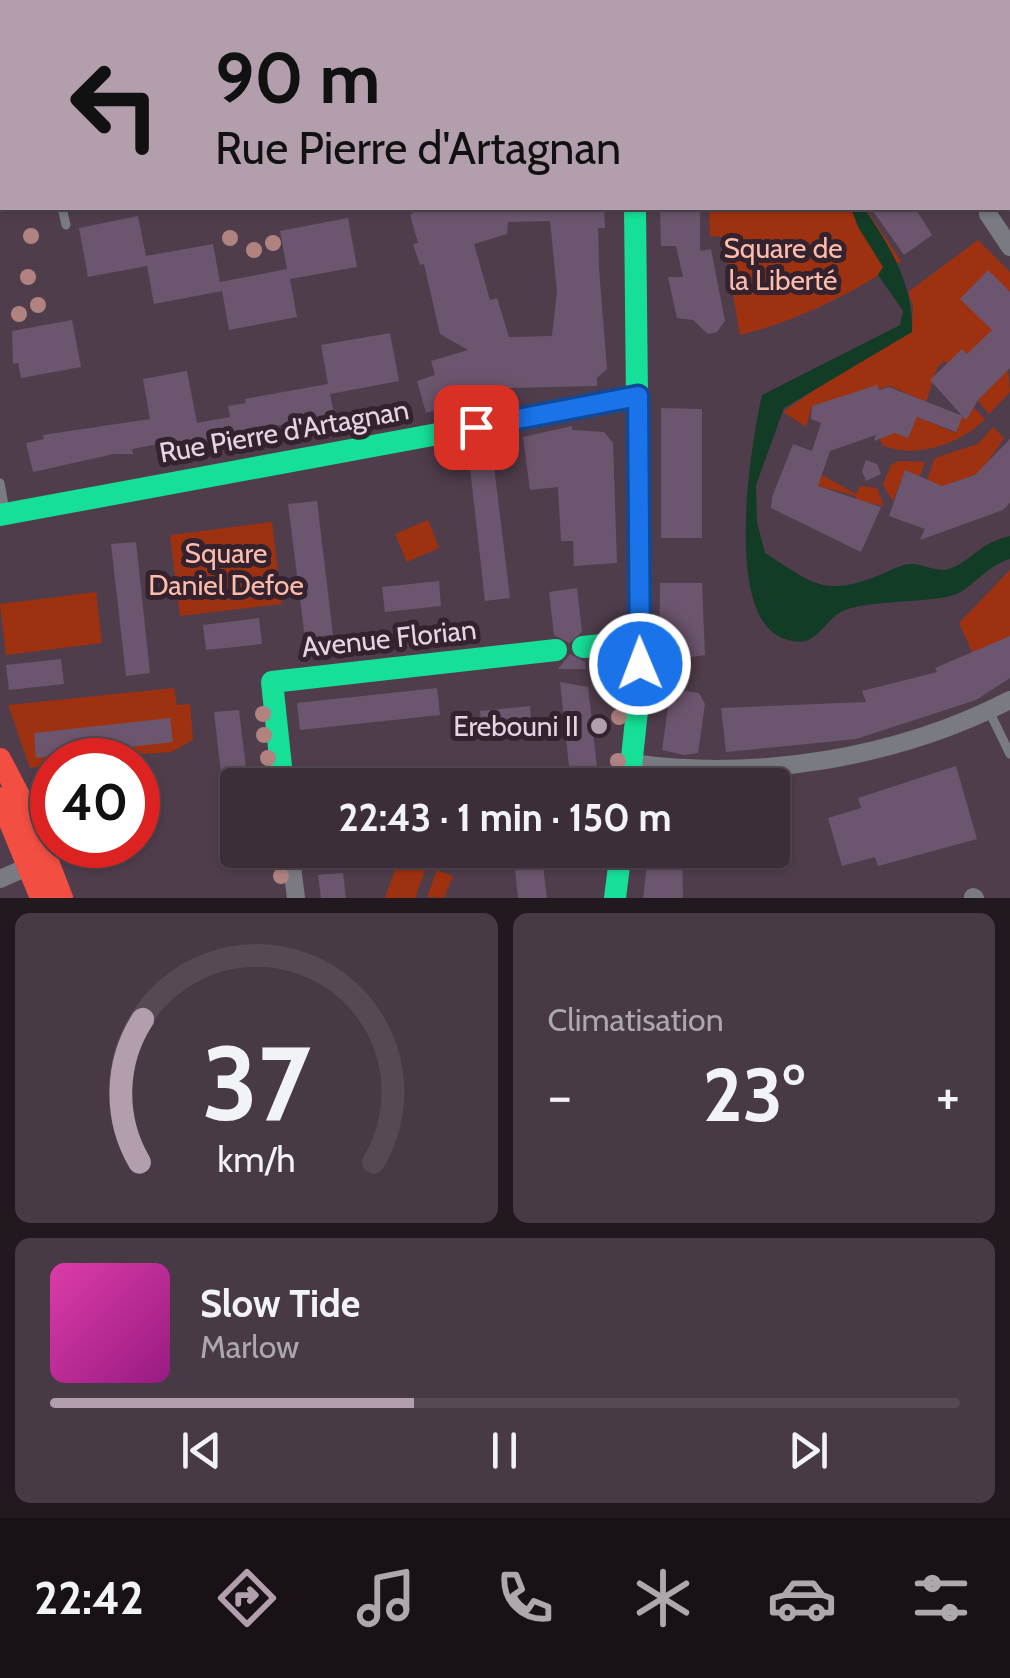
<!DOCTYPE html>
<html lang="fr">
<meta charset="utf-8">
<style>
body{margin:0;font-family:Cabin,sans-serif;background:#473a44;color:#f1f3f6;height:100vh;display:flex;flex-direction:column;font-size:38px;white-space:nowrap}
*{box-sizing:border-box;margin:0}
p{font-size:32px;color:#aca8ae}
.icon{flex:none;width:55px;height:55px;fill:none;stroke:currentColor;stroke-width:2;stroke-linecap:round;stroke-linejoin:round}
.map{position:relative;height:898px;overflow:hidden}
.drawer{display:flex;flex-direction:column;gap:15px;padding:15px;background:#21191f;flex:1}
.drawer>*{flex:none}
.guide{position:absolute;left:0px;top:0px;width:1010px;height:210px;box-shadow:0 2px 8px #0004,0 0 0 2px #554a53;background:#b39eae;color:#111;overflow:hidden}
.speed{position:absolute;left:30px;top:738px;display:flex;gap:20px;font-size:50px;font-weight:700;text-align:center}
.speed>*{display:grid;place-content:center;width:130px;height:130px;border-radius:50%;background:#3c2e39;box-shadow:0 2px 8px #0004,0 0 0 2px #554a53;line-height:1}
.speed .limit{border:15px solid #d22;background:#fff;color:#111}
.pin{position:absolute;display:grid;place-items:center;width:85px;height:85px;color:#fff;margin:-42px;border-radius:20px;box-shadow:0 5px 15px #0006}
.me{position:absolute;width:110px;margin:-55px;rotate:359deg;stroke-linejoin:round;filter:drop-shadow(0 0 8px #0008)}
.turn{display:flex;align-items:center;gap:35px;height:210px;padding:0 50px;font-size:45px}
.turn .icon{width:130px;height:130px;stroke-width:2.5}
.turn b{display:block;font-size:70px;line-height:85px}
.big{font-size:75px;font-weight:700;line-height:1.1}
.drawer .widget{flex:1;display:flex;flex-direction:column;justify-content:center;gap:15px;min-width:0;padding:0 35px;border-radius:15px;background:#473a44}
.drawer .dial{align-items:center;gap:0}
.dial svg{height:260px;overflow:visible;fill:none;stroke:#554a53;stroke-width:7;stroke-linecap:round;text-anchor:middle}
.dial text{fill:#f1f3f6;stroke:none}
.song{display:flex;align-items:center;gap:30px}
.cover{width:120px;height:120px;border-radius:15px;background:linear-gradient(135deg,hsl(320 70% 55%),hsl(310 70% 35%))}
.played{height:10px;border-radius:5px;background:linear-gradient(90deg,#b39eae 40%,#554a53 40%)}
.keys{display:flex;justify-content:space-around;direction:ltr}
.heat{display:flex;justify-content:space-between;align-items:center;font-size:55px;direction:ltr}
.drawer .tiles{flex:1;display:grid;gap:15px;grid-template-columns:1fr 1fr}
.widget:last-child{grid-column:span 2}
.trip{position:absolute;left:220px;top:768px;width:570px;height:100px;border-radius:10px;background:#3c2e39;box-shadow:0 2px 8px #0004,0 0 0 2px #554a53;font-weight:700;line-height:100px;text-align:center}
.tab-bar{display:flex;height:160px;justify-content:space-around;align-items:center;background:#181217;color:#aca8ae}
.tab-bar .icon{width:70px;height:70px}
.tab-bar .current{color:#b39eae}
.tab-bar b{font-size:45px;color:#f1f3f6}
.map>svg:first-child{display:block}
.green{fill:#9e3210}
.water{fill:#133c27}
.building{fill:#6c556e;fill-rule:evenodd}
.lines{fill:none;stroke-linecap:round;stroke-linejoin:round}
.lane{stroke:#7a7b82;stroke-width:9}
.street{stroke:#7a7b82;stroke-width:18}
.fast{stroke:#16e098;stroke-width:22}
.slow{stroke:#ffcf43;stroke-width:22}
.jam{stroke:#f24e42;stroke-width:22}
.tree{fill:#b08380}
.route-casing{stroke:#114b97;stroke-width:25}
.route{stroke:#1a73e8;stroke-width:18}
.poi-dot{fill:#b39eae;stroke:#34232f;stroke-width:4}
.labels{text-anchor:middle;stroke-width:10;stroke-linejoin:round;paint-order:stroke}
.park-label{font-size:28px;fill:#febdab;stroke:#34232f}
.street-label{font-size:28px;fill:#e9d3e3;stroke:#34232f}
.poi-label{font-size:28px;fill:#e9d3e3;stroke:#34232f;text-anchor:end}
</style>
<div class="map">
<svg width="1010" height="898" viewBox="0 0 1010 898">
<rect width="100%" height="100%" fill="#503d4c"/>
<g class="green">
<polygon points="691,0 905,0 911,2 688,2"/>
<path d="M709,208H865L901,261C849,295 800,320 740,335L723,237L710,236Z"/>
<polygon points="978,240 1010,272 1010,346 967,354 962,350 948,364 944,361 937,368 926,402 890,386 812,406 806,427 783,412 844,369 912,332 913,305 908,292"/>
<polygon points="1008,370 1010,392 989,414 974,396"/>
<path d="M973,407L985,419C962,443 915,460 882,445L878,434L883,438L892,432L908,438L917,417L956,433L961,415L967,418Z"/>
<polygon points="993,427 1004,438 980,473 940,487 927,480 935,458 978,444"/>
<polygon points="899,461 925,462 920,476 905,471 893,501 883,485 891,465"/>
<polygon points="822,475 856,494 860,486 877,488 884,506 855,500 856,496 818,486"/>
<polygon points="428,520 439,548 407,562 395,534"/>
<polygon points="272,522 282,604 180,616 170,535"/>
<polygon points="1010,570 1010,636 977,652 989,689 959,623"/>
<polygon points="96,592 102,643 6,655 0,604"/>
<polygon points="174,688 177,705 190,704 193,740 171,752 52,760 52,765 30,768 8,705"/>
<polygon points="401,853 428,863 415,898 385,898"/>
<polygon points="437,870 453,876 444,898 427,897"/>
</g>
<path class="water" d="M851,208H864C890,246 914,285 912,332L784,408L756,485L757,522L765,553C810,581 822,598 877,576C888,572 903,563 913,564C930,566 941,575 958,565C979,553 981,543 1010,536V559C987,565 972,589 954,595C931,603 861,600 841,612C820,625 816,650 785,639C722,619 751,443 762,395L900,325L903,311L878,275L883,267L858,227Z"/>
<g class="building">
<path d="M419,208H604L605,228H598L599,268L607,369L597,378V386L509,388L426,413L417,381L435,375L431,361L468,350L440,334L424,264L420,265L413,244L418,243L410,215ZM550,221L557,291L552,336L509,337L497,298L490,300L474,244L507,234L508,222Z"/>
<polygon points="660,208 700,208 700,251 711,249 725,321 717,332 708,334 693,320 677,318 668,277 683,277 676,246 661,246"/>
<polygon points="871,208 915,208 932,235 904,255"/>
<polygon points="138,216 146,256 213,244 220,282 287,269 280,231 348,218 357,267 290,279 297,317 229,330 222,291 154,304 147,266 88,277 79,228"/>
<polygon points="988,270 1010,292 1010,368 978,400 966,420 930,380 962,349 967,354 992,330 960,299"/>
<polygon points="72,320 81,367 21,378 18,363 13,364 12,331"/>
<polygon points="390,333 399,381 330,394 335,418 251,429 252,433 210,441 211,446 171,451 169,442 132,449 133,454 114,454 33,472 26,443 44,439 43,435 150,419 143,379 187,371 197,423 230,417 228,406 246,403 245,399 328,384 321,345"/>
<polygon points="877,385 879,390 889,387 963,416 956,432 917,417 908,438 895,433 874,441 876,435 830,451 818,486 881,507 861,552 771,508 772,497 793,444 812,451 821,423 811,419 812,406"/>
<polygon points="661,408 702,409 702,538 661,538"/>
<polygon points="572,426 572,430 604,432 613,443 617,563 574,566 573,541 561,541 558,487 530,490 523,437"/>
<polygon points="1010,439 1010,503 1003,510 920,540 925,529 889,516 905,470 942,486 975,475"/>
<polygon points="866,460 877,464 881,474 866,481 862,471"/>
<polygon points="494,466 510,598 485,601 470,468"/>
<polygon points="317,501 333,635 305,638 288,504"/>
<polygon points="136,542 150,673 126,676 111,544"/>
<polygon points="439,581 441,606 385,612 382,587"/>
<polygon points="660,583 702,583 705,655 685,658 685,669 659,669"/>
<polygon points="577,588 582,632 569,643 554,635 549,592"/>
<polygon points="259,618 262,644 206,650 203,625"/>
<polygon points="1010,636 1010,678 976,700 856,739 726,752 721,708 866,702 862,691 937,672 935,668"/>
<polygon points="570,654 585,662 586,669 558,669"/>
<polygon points="61,659 64,684 9,690 6,665"/>
<polygon points="560,682 588,687 599,785 571,785"/>
<polygon points="437,688 440,715 300,730 297,703"/>
<polygon points="680,690 699,693 705,704 698,753 684,755 662,750 669,700 678,701"/>
<polygon points="530,706 532,734 483,739 480,711"/>
<polygon points="239,710 248,785 238,785 238,825 227,825 214,712"/>
<polygon points="170,718 173,742 36,758 34,733"/>
<polygon points="956,766 977,839 878,866 875,857 842,866 828,818 861,808 858,798"/>
<polygon points="75,845 132,845 133,855 77,862"/>
<polygon points="513,850 541,850 547,898 518,898"/>
<polygon points="649,850 682,850 683,898 643,898"/>
<polygon points="343,873 346,898 321,898 318,875"/>
</g>
<g class="lines">
<g class="lane">
<polyline points="62,208 66,225"/>
<polyline points="0,483 5,511"/>
<polyline points="989,711 1010,754"/>
</g>
<g class="street">
<polyline points="191,0 191,2"/>
<polyline points="6,2 6,0"/>
<polyline points="442,2 443,0"/>
<polyline points="2,143 2,127"/>
<polyline points="1008,173 1010,169"/>
<polyline points="989,208 988,214 1010,247"/>
<path d="M632,763C757,781 897,758 1010,700"/>
<polyline points="290,850 296,898"/>
<polyline points="0,879 27,867"/>
<polyline points="973,897 975,898"/>
</g>
<g class="fast">
<polyline points="649,2 652,0"/>
<polyline points="0,515 638,397"/>
<polyline points="583,647 638,641"/>
<polyline points="283,785 272,682 556,650"/>
<polyline points="629,785 640,683 635,208"/>
<polyline points="615,898 621,850"/>
</g>
<g class="slow">
<polyline points="983,0 989,2"/>
<polyline points="1008,11 1010,12"/>
</g>
<g class="jam">
<polyline points="0,759 32,820 62,898"/>
<polyline points="0,798 41,898"/>
</g>
</g>
<g class="tree">
<circle cx="31" cy="236" r="8"/>
<circle cx="230" cy="238" r="8"/>
<circle cx="273" cy="243" r="8"/>
<circle cx="254" cy="250" r="8"/>
<circle cx="28" cy="277" r="8"/>
<circle cx="38" cy="305" r="8"/>
<circle cx="19" cy="314" r="8"/>
<circle cx="623" cy="669" r="8"/>
<circle cx="624" cy="692" r="8"/>
<circle cx="263" cy="714" r="8"/>
<circle cx="619" cy="717" r="8"/>
<circle cx="264" cy="735" r="8"/>
<circle cx="268" cy="758" r="8"/>
<circle cx="618" cy="761" r="8"/>
<circle cx="281" cy="876" r="8"/>
</g>
<g class="lines">
<defs>
<polyline id="route" points="476,427 638,396 640,664"/>
</defs>
<use href="#route" class="route-casing"/>
<use href="#route" class="route"/>
</g>
<circle class="poi-dot" cx="599" cy="726" r="10"/>
<g class="labels">
<g class="park-label">
<text x="783" y="258">Square de<tspan x="783" dy="32">la Liberté</tspan></text>
<text x="226" y="563">Square<tspan x="226" dy="32">Daniel Defoe</tspan></text>
</g>
<g class="street-label">
<text transform="translate(284 431) rotate(-10)" y="10">Rue Pierre d'Artagnan</text>
<text transform="translate(389 638) rotate(-6)" y="10">Avenue Florian</text>
</g>
<g class="poi-label">
<text x="579" y="736">Erebouni II</text>
</g>
</g>
</svg>
<div class="speed"><div class="limit">40</div></div>
<div class="pin" style="left:476px;top:427px;background:#d93025"><svg class="icon" aria-label="arrive" viewBox="0 0 24 24"><path d="M6 21V4h12l-3 4 3 4H6"/></svg></div>
<svg class="me" style="left:640px;top:664px" viewBox="-20 -20 40 40"><circle r="17" fill="#1a73e8" stroke="#fff" stroke-width="3"/><path d="M0-11L8 9 0 5-8 9z" fill="#fff"/></svg>
<div class="trip">22:43 · 1 min · 150 m</div>
<div class="guide">
<div class="turn"><svg class="icon" aria-label="left" viewBox="0 0 24 24"><path d="M17 20v-9H6M10 6l-5 5 5 5"/></svg><div><b>90 m</b>Rue Pierre d'Artagnan</div></div>
</div>
</div>
<section class="drawer">
<div class="tiles">
<div class="widget dial"><svg viewBox="0 0 100 80">
<path d="M14 69A42 42 0 1 1 86 69"/>
<path d="M14 69A42 42 0 0 1 15 25" stroke="#b39eae"/>
<text x="50" y="56" font-size="32" font-weight="700">37</text>
<text x="50" y="72" font-size="11">km/h</text>
</svg></div>
<div class="widget"><p>Climatisation</p>
<div class="heat"><a>−</a><b class="big">23°</b><a>+</a></div>
</div>
<div class="widget">
<div class="song"><i class="cover"></i><div><b>Slow Tide</b><p>Marlow</p></div></div>
<div class="played"></div>
<div class="keys"><svg class="icon" aria-label="previous" viewBox="0 0 24 24"><path d="M18 5L8 12l10 7zM5 5v14"/></svg><svg class="icon" aria-label="pause" viewBox="0 0 24 24"><path d="M8 5v14M16 5v14"/></svg><svg class="icon" aria-label="next" viewBox="0 0 24 24"><path d="M6 5l10 7-10 7zM19 5v14"/></svg></div>
</div>
</div>
</section>
<nav class="tab-bar">
<b>22:42</b>
<svg class="icon current" aria-label="directions" viewBox="0 0 24 24"><path d="M12 3l9 9-9 9-9-9zM9 14v-3h6M13 9l2 2-2 2"/></svg>
<svg class="icon" aria-label="music" viewBox="0 0 24 24"><path d="M9 18V5l10-2v13"/><circle cx="6" cy="18" r="3"/><circle cx="16" cy="16" r="3"/></svg>
<svg class="icon" aria-label="phone" viewBox="0 0 24 24"><path d="M5 4h4l2 5-3 2q2 4 5 5l2-3 5 2v4C11 20 4 13 5 4z"/></svg>
<svg class="icon" aria-label="climate" viewBox="0 0 24 24"><path d="M12 3v18M4 7l16 10M4 17L20 7"/></svg>
<svg class="icon" aria-label="car" viewBox="0 0 24 24"><path d="M5 17H2v-5l4-1 3-4h7l3 4 3 1v5h-3M9 17h6M6 11h13"/><circle cx="7" cy="17" r="2"/><circle cx="17" cy="17" r="2"/></svg>
<svg class="icon" aria-label="filters" viewBox="0 0 24 24"><path d="M4 7h16M4 17h16"/><circle cx="9" cy="7" r="2"/><circle cx="15" cy="17" r="2"/></svg>
</nav>
